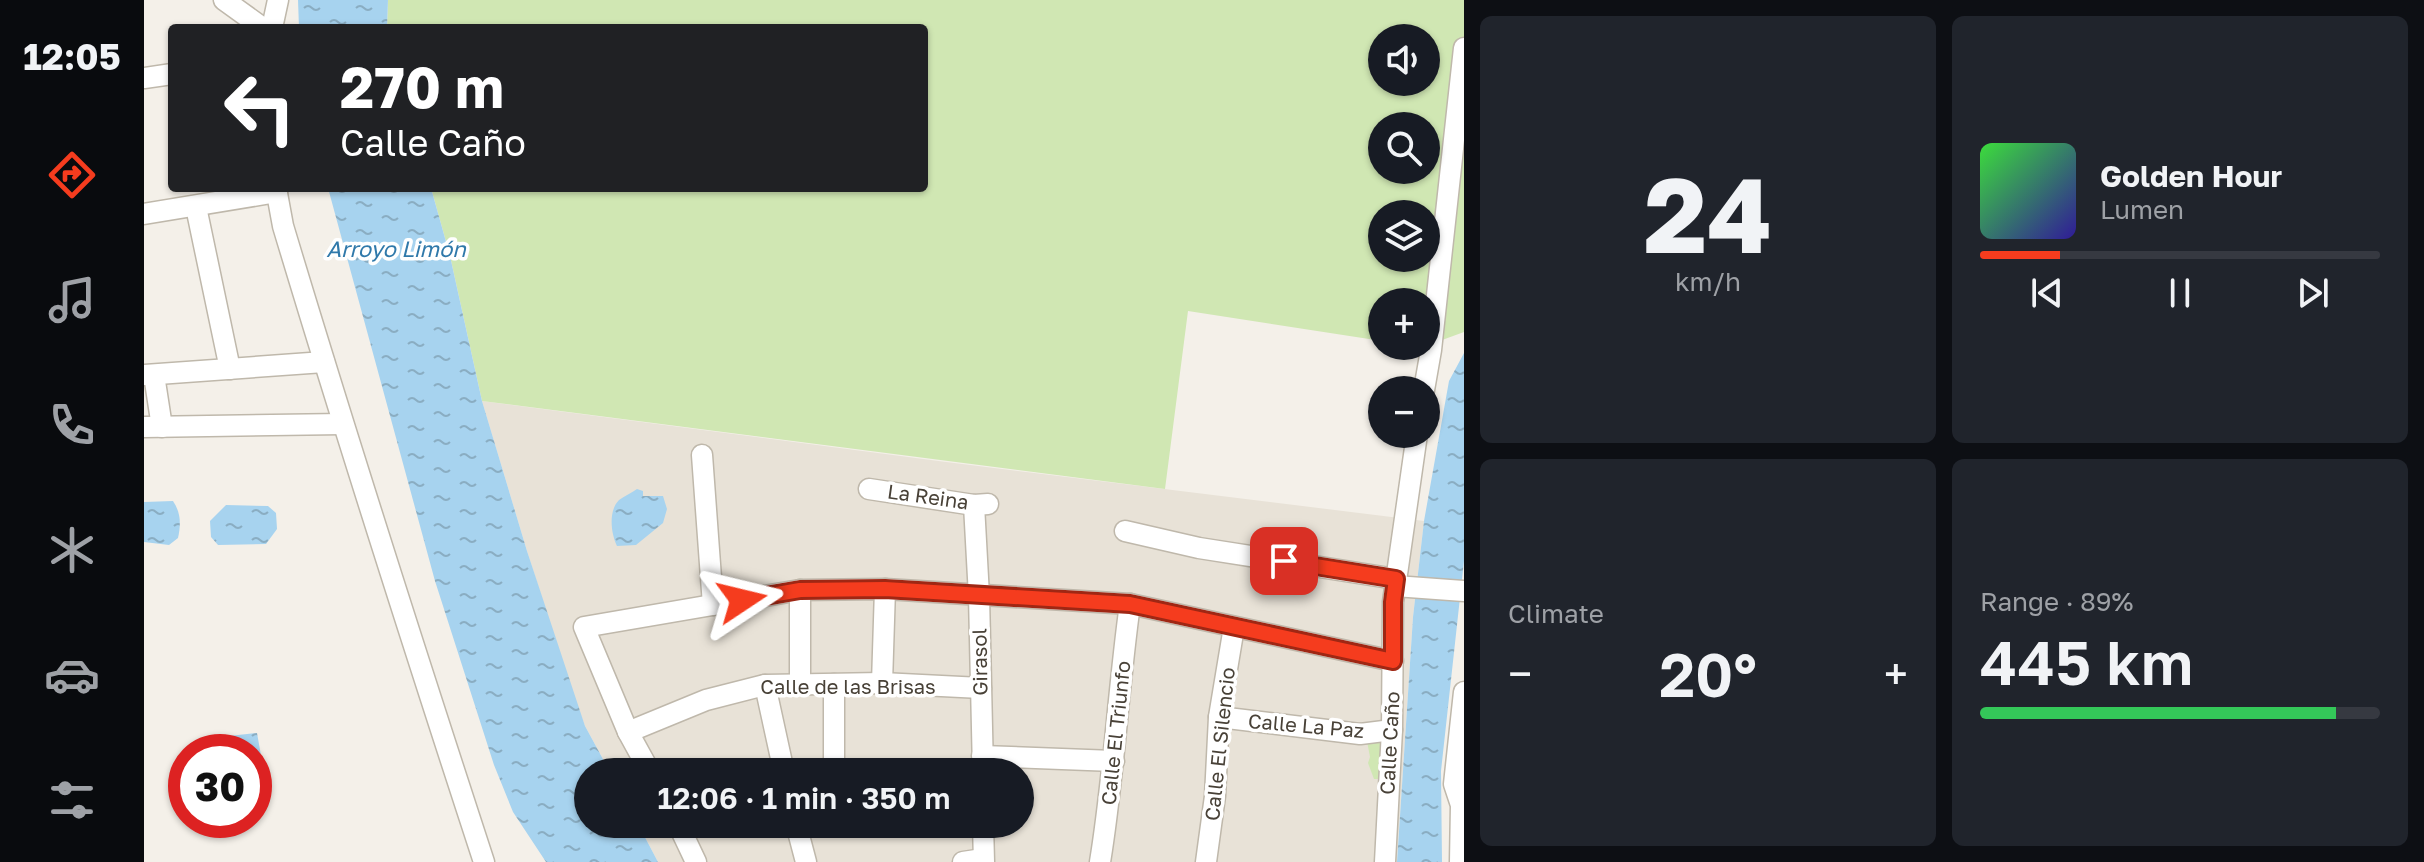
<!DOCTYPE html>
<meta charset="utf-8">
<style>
body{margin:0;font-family:"Golos Text",sans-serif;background:#20242c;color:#f1f3f6;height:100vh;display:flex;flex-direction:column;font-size:30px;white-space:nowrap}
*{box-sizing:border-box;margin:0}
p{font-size:26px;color:#9ea1a6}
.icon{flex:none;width:44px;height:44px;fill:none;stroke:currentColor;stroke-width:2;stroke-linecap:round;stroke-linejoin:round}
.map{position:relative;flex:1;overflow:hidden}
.sheet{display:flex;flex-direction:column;gap:16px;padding:16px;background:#0d0f14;width:960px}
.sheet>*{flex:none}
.top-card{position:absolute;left:24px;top:24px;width:760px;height:168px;border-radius:8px;box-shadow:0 2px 6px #0004;background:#202124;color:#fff;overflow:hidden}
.buttons{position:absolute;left:1224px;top:24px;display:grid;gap:16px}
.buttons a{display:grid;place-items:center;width:72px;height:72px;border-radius:50%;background:#171b24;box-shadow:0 2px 6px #0004;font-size:40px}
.speed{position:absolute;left:24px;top:734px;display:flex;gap:16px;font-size:40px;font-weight:700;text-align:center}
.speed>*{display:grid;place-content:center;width:104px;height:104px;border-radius:50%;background:#171b24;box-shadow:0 2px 6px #0004;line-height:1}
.speed .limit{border:12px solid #d22;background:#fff;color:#111}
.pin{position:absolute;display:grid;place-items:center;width:68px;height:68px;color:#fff;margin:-34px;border-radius:16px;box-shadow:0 4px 12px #0006}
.me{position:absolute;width:88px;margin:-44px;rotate:80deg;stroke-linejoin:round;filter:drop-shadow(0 0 6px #0008)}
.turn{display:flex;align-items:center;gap:28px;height:168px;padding:0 40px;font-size:36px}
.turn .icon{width:104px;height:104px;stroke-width:2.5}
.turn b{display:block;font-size:56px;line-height:68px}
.big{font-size:60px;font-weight:600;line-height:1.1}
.sheet .tile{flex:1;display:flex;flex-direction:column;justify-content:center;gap:12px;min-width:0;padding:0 28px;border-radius:12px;background:#20242c}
.sheet .dial{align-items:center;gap:0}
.dial b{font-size:104px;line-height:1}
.song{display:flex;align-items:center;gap:24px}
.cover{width:96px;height:96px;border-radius:12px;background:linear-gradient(135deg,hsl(120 70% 55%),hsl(250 70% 35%))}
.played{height:8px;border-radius:4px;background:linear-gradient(90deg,#f53c1e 20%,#363941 20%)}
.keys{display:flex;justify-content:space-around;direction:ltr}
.heat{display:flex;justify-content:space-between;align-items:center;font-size:44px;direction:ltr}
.charge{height:12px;border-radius:6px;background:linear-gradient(90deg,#34c759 89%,#363941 0)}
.sheet .tiles{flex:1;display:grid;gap:16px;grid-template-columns:repeat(2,1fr)}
.trip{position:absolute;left:430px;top:758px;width:460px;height:80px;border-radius:40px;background:#171b24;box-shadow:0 2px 6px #0004;font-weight:600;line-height:80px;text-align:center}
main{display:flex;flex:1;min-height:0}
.menu{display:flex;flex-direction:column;width:144px;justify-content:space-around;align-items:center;background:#090b0e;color:#9ea1a6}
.menu .icon{width:56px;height:56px}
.menu .selected{color:#f53c1e}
.menu b{font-size:36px;color:#f1f3f6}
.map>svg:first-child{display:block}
.residential{fill:#e8e2d7}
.grass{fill:#d0e7b3;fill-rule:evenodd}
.water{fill:url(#water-ripples)}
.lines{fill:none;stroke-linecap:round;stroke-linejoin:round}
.minor-casing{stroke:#bfb8ab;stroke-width:23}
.minor{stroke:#fff;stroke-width:20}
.route-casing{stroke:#9f2714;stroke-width:20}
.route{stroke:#f53c1e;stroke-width:14}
.labels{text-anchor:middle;stroke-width:7;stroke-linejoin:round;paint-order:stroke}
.street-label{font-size:20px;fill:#484137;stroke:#fff}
.water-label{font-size:22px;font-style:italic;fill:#3079aa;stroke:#fff}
</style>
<main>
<nav class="menu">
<b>12:05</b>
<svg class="icon selected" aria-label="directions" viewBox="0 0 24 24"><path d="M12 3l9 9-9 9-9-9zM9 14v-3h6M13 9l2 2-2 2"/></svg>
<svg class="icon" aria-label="music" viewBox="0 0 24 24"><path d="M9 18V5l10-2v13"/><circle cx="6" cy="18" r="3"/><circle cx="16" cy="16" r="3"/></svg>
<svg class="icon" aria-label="phone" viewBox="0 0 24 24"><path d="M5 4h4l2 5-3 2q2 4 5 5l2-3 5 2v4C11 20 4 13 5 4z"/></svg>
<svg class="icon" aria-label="climate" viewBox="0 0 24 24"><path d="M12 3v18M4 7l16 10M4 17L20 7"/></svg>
<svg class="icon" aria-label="car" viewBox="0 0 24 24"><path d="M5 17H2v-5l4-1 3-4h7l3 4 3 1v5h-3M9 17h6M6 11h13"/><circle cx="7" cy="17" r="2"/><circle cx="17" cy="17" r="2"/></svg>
<svg class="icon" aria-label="filters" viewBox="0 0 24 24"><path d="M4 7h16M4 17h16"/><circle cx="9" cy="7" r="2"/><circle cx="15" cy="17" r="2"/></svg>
</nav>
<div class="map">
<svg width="1320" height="862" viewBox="0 0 1320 862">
<defs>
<pattern id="water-ripples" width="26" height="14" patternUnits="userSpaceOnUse" patternTransform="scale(2)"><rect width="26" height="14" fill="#a7d3ef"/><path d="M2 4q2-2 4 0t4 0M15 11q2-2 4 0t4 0" fill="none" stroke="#8aadc2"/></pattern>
</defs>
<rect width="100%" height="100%" fill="#f4f0e9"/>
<polygon class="residential" points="338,401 802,462 1280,521 1269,617 1253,862 514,862 494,824 876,824 876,772 466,772 441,726 428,692 383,551"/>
<g class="grass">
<path d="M244,0H1320V332L1279,347L1270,346H1282V302H1238V341L1044,311L1021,489L338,401L306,256L287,188H780V28H243ZM1238,38H1282V82H1238ZM1238,126H1282V170H1238ZM1238,214H1282V258H1238Z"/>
<polygon points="1222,736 1237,738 1239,774 1234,779 1230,779 1224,763 1226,757"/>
</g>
<g class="water">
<polygon points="154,0 244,0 243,28 155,28"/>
<polygon points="184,188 287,188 306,256 338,401 383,551 441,726 466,772 444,772 444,824 494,824 514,862 402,862 369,812 350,765 291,581"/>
<polygon points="1320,353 1320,561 1297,771 1298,862 1253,862 1269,617 1280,521 1305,381"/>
<path d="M493,489L499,491V496H519L523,509L519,523L492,545L473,546C467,534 464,511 475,500C480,496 488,493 493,489Z"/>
<path d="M29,501C37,513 37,524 34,538L25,545L0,542V502Z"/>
<polygon points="82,505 124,506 132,513 133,529 122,544 74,545 67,537 66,521"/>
<polygon points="113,733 125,800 110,801 110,752 71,752 67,738"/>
</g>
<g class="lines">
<defs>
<g id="minor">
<polyline points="80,0 119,28"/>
<polyline points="128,28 134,0"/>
<polyline points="0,78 28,74"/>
<path d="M132,188L139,226C203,439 271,651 340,862"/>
<polyline points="52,207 86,369"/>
<polyline points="0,214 133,192"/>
<polyline points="0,375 180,362"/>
<polyline points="10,375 18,427"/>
<polyline points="1280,390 1287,350 1320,48"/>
<polyline points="0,427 199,424"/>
<polyline points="558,455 569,605"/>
<polyline points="725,489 830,505 844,504"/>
<polyline points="830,505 835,596 839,772"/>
<polyline points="981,531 1055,548 1252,579"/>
<polyline points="1251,586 1320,591"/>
<polyline points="656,590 656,684"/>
<polyline points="738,683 741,589"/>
<polyline points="690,684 690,772"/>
<polyline points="621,685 640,772"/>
<polyline points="1075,717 1216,734 1248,730"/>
<polyline points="484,732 562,700 621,685 738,683 837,688"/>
<polyline points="838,756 970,761"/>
<polyline points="506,772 484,732 440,627 656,590 741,589 986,604 1249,661"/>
<polyline points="534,824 552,862"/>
<polyline points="652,824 662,862"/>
<polyline points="839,824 840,862"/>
<polyline points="819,862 839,859"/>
<path d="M956,862C970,777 974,690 986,604"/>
<polyline points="1062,862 1071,796 1075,717 1090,627"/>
<polyline points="1241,862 1248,730 1249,602 1273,434"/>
<polyline points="1316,862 1317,805 1310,784 1320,692"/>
</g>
</defs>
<use href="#minor" class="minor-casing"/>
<use href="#minor" class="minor"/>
</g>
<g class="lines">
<defs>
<polyline id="route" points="598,600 656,590 741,589 986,604 1249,661 1249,602 1252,579 1140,561"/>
</defs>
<use href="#route" class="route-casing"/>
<use href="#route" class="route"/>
</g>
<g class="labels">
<g class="street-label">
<text transform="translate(784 497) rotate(8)" y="7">La Reina</text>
<text transform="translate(836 662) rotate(-91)" y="7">Girasol</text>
<text x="704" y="694">Calle de las Brisas</text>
<text transform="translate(1162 726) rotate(5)" y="7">Calle La Paz</text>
<text transform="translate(972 733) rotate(-84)" y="7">Calle El Triunfo</text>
<text transform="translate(1246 743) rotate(-87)" y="7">Calle Caño</text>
<text transform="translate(1076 744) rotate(-84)" y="7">Calle El Silencio</text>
</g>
<g class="water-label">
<text x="252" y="257">Arroyo Limón</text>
</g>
</g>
</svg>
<div class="buttons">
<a><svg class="icon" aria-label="sound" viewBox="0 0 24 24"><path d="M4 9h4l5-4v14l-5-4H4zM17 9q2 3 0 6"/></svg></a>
<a><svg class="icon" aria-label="search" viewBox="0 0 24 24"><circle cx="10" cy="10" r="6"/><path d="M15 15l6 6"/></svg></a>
<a><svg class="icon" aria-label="layers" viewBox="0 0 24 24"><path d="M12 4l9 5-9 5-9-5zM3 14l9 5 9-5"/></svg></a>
<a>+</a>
<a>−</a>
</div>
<div class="speed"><div class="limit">30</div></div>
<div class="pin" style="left:1140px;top:561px;background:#d93025"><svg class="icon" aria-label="arrive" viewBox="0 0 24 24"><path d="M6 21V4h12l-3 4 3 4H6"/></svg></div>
<svg class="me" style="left:598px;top:600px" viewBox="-20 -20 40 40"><path d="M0-17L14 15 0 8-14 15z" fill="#f53c1e" stroke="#fff" stroke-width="4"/></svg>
<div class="trip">12:06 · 1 min · 350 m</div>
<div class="top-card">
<div class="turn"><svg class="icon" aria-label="left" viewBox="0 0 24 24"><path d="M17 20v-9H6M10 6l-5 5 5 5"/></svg><div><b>270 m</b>Calle Caño</div></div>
</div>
</div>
<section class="sheet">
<div class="tiles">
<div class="tile dial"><b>24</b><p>km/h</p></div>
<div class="tile">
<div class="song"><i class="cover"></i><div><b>Golden Hour</b><p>Lumen</p></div></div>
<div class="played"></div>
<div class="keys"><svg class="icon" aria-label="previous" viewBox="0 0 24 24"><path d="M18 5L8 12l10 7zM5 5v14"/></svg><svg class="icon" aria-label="pause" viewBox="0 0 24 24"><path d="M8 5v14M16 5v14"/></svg><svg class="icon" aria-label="next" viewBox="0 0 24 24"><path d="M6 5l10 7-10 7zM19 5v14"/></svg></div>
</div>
<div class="tile"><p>Climate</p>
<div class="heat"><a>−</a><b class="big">20°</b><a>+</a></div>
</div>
<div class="tile"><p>Range · 89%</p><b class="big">445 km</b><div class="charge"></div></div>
</div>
</section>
</main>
